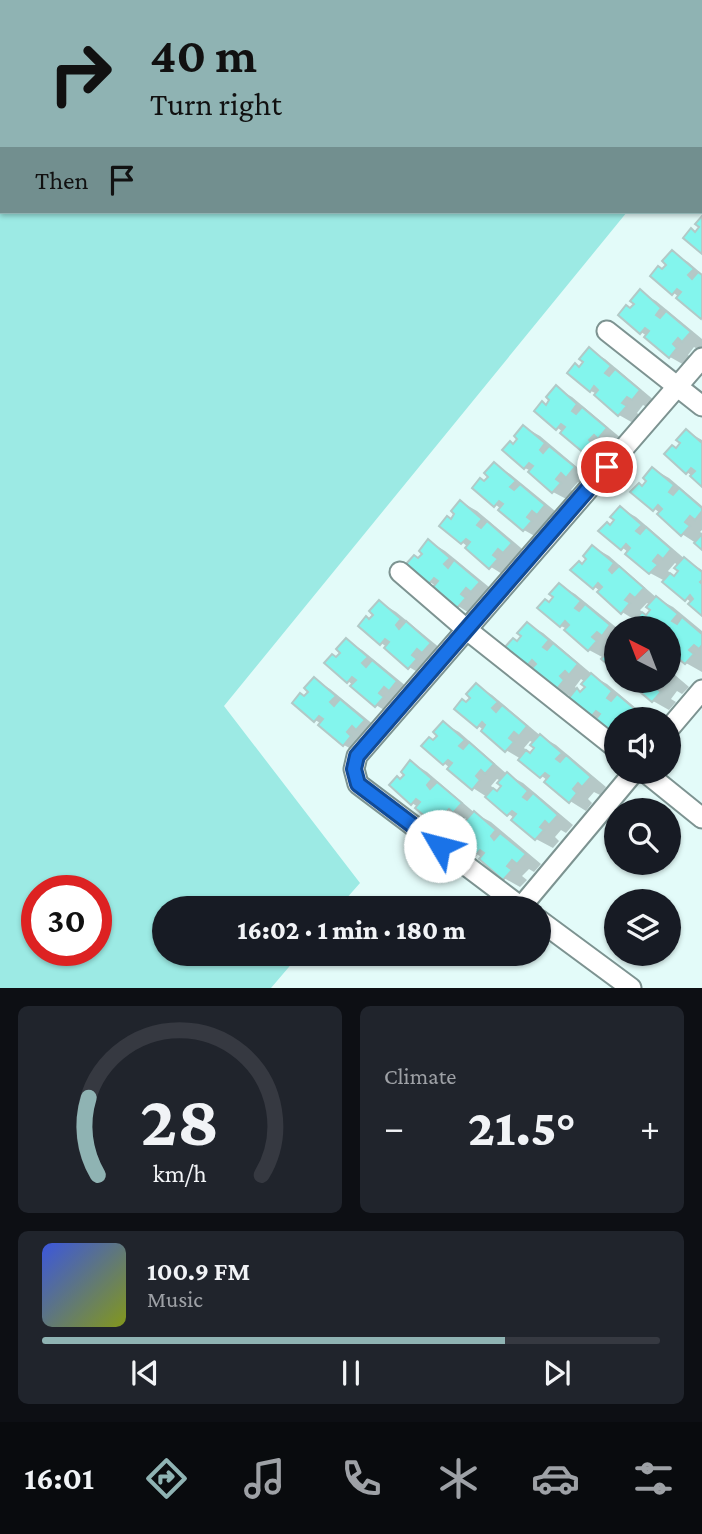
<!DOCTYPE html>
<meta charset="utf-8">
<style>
body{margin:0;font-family:"Crimson Pro",serif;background:#20242c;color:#f1f3f6;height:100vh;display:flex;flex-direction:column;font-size:26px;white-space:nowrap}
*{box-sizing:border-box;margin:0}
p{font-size:23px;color:#9ea1a6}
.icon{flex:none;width:38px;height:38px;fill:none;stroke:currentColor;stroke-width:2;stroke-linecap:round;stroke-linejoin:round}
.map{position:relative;height:988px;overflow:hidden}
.details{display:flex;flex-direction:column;gap:18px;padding:18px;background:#0d0f14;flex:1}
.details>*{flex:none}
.hud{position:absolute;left:0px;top:0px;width:704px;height:214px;box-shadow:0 2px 5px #0004;background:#8fb3b3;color:#111;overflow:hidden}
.needle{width:46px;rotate:318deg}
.controls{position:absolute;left:604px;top:616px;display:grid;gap:14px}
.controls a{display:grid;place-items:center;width:77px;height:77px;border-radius:50%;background:#171b24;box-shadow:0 2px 5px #0004;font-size:35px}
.speed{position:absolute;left:21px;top:875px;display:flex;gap:14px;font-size:35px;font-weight:700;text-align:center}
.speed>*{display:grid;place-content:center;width:91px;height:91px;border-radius:50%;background:#171b24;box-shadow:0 2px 5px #0004;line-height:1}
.speed .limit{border:10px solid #d22;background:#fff;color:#111}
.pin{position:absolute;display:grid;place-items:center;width:60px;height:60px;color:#fff;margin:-30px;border:4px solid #fff;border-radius:50%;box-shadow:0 2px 7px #0007}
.me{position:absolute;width:77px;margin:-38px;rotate:307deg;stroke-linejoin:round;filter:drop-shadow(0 0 5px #0008)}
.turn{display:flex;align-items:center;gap:24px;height:147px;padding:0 35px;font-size:32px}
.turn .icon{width:91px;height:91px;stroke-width:2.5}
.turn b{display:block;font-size:49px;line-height:60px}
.then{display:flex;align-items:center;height:66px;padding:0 35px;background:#0003;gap:14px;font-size:26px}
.big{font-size:52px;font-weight:800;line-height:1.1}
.details .widget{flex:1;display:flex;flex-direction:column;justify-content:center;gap:10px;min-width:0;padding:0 24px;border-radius:10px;background:#20242c}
.details .dial{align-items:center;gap:0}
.dial svg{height:182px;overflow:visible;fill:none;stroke:#363941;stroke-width:7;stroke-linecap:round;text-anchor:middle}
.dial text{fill:#f1f3f6;stroke:none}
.song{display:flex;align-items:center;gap:21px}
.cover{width:84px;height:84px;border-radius:10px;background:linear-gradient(135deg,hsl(230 70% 55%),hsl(70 70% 35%))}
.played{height:7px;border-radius:4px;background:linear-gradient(90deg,#8fb3b3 75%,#363941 75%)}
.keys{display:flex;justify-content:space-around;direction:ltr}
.heat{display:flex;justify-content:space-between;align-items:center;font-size:38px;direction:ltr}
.details .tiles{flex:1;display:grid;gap:18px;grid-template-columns:1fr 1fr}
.widget:last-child{grid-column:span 2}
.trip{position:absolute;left:152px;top:896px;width:399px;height:70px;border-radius:35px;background:#171b24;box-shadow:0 2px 5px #0004;font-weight:800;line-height:70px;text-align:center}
.menu{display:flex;height:112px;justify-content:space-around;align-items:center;background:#090b0e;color:#9ea1a6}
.menu .icon{width:49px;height:49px}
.menu .active{color:#8fb3b3}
.menu b{font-size:32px;color:#f1f3f6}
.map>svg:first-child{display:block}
.green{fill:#9ceae4;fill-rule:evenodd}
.shadow{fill:#0003;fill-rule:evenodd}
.building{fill:#83f5ed;stroke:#b2c9c7;stroke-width:2}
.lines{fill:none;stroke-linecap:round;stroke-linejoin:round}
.street-casing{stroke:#7d9391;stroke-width:23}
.street{stroke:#fff;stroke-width:19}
.route-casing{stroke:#114b97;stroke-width:18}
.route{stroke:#1a73e8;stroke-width:12}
</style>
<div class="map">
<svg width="702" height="988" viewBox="0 0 702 988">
<rect width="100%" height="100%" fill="#e3fbf9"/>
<path class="green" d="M0,0H702V121V2H2V212H627L224,706L360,883L338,908H164V954H300L271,988H0ZM37,891H96V950H37Z"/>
<g class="shadow">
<polygon points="672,252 688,262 702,274 702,318 679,297 652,276 663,271 668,265"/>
<polygon points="640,292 656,301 702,339 702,347 699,350 694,347 688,355 692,358 686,366 670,357 647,336 641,332 631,310 636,303"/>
<polygon points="589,350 605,359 655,401 649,408 643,405 637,413 642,417 635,424 619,415 597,394 591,391 580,368 586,362"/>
<polygon points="556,388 572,397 622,439 615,446 610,443 604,451 608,454 602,462 586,453 563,432 536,411 547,406"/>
<polygon points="524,427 540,436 590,478 583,485 578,482 571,490 576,493 570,501 553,492 531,471 525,468 514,445"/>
<polygon points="686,431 702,440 702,484 687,472 677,449 682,443"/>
<polygon points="494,464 510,474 560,515 554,523 548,520 542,527 547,531 540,539 524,530 501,509 474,487 485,483 490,476"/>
<polygon points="653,469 669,478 702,506 702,530 700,532 702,533 702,547 682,534 660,513 633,492 643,487"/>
<polygon points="461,502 477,511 527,553 520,561 515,558 508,565 513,569 507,577 491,567 468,547 441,525 452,521"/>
<path d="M620,508L636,517L686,560L702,570V614L692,603L665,581L650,573L627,553L628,552L601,531L611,526ZM675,563L679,566L680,571L675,577L668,571Z"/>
<polygon points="429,541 445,551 495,592 474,616 458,606 436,586 430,582 419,560"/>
<path d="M593,547L609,556L658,599L673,607L702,631V672L686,663L668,648V628H646L635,620L622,612L600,591L573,570L583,565ZM647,603L654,608L647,617L640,610Z"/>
<polygon points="559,585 575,594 617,628 616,642 613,640 607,648 614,654 616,651 616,669 604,658 589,650 566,630 567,629 561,626 550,604"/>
<polygon points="380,602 396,612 446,653 426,677 409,667 387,647 381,643 370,621"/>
<path d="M527,624L543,633L593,675L592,676L607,684L649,719H616V736L571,697L557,689L507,647L518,642L523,636ZM581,679L585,682L587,687L582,693L575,687Z"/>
<polygon points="346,640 362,650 412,691 392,715 376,705 348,681 337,659 343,652"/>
<polygon points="668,669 689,687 682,694 677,691 671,699 676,702 669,710 653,701 630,681 668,681"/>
<polygon points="314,679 330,689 380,730 360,754 344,745 322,724 315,720 305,698 310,691"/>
<path d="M476,685L492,695L542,737L556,745L606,787L600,795L594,792L588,799L592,803L586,811L570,801L548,781L521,759L506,750L484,730L478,726L467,704ZM530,741L534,743L536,748L531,754L524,748Z"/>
<path d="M443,723L459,732L508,775L523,783L573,825L566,833L561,830L555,837L559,841L553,848L536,839L513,819L514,818L487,797L473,788L450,768L423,746L434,742L439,735ZM497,779L501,781L503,786L498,792L491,786Z"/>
<path d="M411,762L427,772L476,814L491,822L541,864L534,872L529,869L522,876L527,880L520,887L504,878L482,858L453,835L441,827L418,807L412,803L401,781ZM465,818L469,820L471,825L466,831L458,825Z"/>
</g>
<g class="building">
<polygon points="702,216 702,254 683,238 691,228 695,232 699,227 695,224"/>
<polygon points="672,250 694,269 688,275 692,279 698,272 702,275 702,317 701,319 676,298 681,292 677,289 672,295 650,276 658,266 662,269 666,265 662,261"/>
<polygon points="640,289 661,308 656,315 660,318 666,311 691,332 682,342 678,338 673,344 677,348 669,358 644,337 649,331 645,328 640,334 618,315 626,305 630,308 634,304 630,301"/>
<polygon points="589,347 611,366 605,373 609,376 615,369 640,390 632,400 627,397 622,403 627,406 618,416 594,395 598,390 594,386 590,392 567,373 575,363 579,367 583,362 579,359"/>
<polygon points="556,385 577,404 572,411 576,414 582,407 607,428 598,439 594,435 589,440 593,444 585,454 560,433 565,427 561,424 556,430 534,411 542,401 546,405 549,400 546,397"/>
<polygon points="523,425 545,443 540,450 543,453 549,446 575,467 566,478 561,473 556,479 561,483 552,493 528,472 533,466 529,463 524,469 502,450 510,441 513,444 517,439 514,436"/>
<polygon points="686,429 702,443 702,487 690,476 695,471 691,468 686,474 664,454 672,445 676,448 680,443 676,440"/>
<polygon points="494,462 516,481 510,487 514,490 520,484 545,505 537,515 532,511 527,517 532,521 523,531 498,510 503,504 499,501 494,507 472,488 480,478 484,481 488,477 484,473"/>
<polygon points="652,467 674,485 669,492 673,495 679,488 702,508 702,511 695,520 690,516 685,522 690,526 681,536 657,514 662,509 658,505 653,511 630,492 639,483 642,486 646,481 643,478"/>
<polygon points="460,500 482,519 477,525 481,528 487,521 512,543 503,553 498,549 493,555 498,559 489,569 465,548 470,542 466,539 461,544 439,526 447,516 451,519 454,514 451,511"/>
<polygon points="620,506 642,525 636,531 640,534 646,527 671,549 663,559 658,555 653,561 658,565 649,574 625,554 630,548 626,544 621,550 598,531 607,522 610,525 614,520 610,517"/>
<polygon points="702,534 702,550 694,543"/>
<polygon points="428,539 450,558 444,564 448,568 454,560 480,582 471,592 466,588 461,594 466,598 457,608 433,587 438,581 434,578 429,584 406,564 414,555 418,558 422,554 419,551"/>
<polygon points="592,545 614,563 609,570 612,573 619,566 644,588 635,598 630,594 625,600 630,603 621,614 597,592 602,587 598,583 593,589 570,570 579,561 582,564 586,559 583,556"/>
<polygon points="684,557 702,572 702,580 700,582 702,584 702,616 688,604 693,599 690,595 685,601 662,582 670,573 674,576 678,571 674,568"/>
<polygon points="559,583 581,601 575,608 579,611 585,604 610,625 602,636 597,632 592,637 597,641 588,651 564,630 569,625 565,621 560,627 537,608 545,599 549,602 553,597 549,594"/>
<polygon points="656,596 678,614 672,621 677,624 682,617 702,634 702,645 699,649 694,645 689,650 694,654 685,664 668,650 668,628 643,628 634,621 642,612 646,615 650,610 646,607"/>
<polygon points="379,600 401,619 396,625 399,629 406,621 431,643 422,653 417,649 412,655 417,659 408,669 384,648 389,642 385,639 380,645 358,626 366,616 369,619 373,615 369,611"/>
<polygon points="527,622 549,640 543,647 547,650 553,643 578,664 569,675 565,671 560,676 564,680 556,690 531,669 536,664 532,660 527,666 505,647 513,638 517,641 521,636 517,633"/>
<polygon points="346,638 368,657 362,663 366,667 372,660 397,681 389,691 384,687 379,693 384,697 375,707 350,686 356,680 352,677 347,683 324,663 332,654 336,657 340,653 336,649"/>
<polygon points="616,649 616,672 601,659 609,650 613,653"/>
<polygon points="668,671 674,676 665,687 661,682 656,688 661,692 652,702 627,681 668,681"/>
<polygon points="591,673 612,691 607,698 611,701 617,694 642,715 639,719 616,719 616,738 595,720 600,714 596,711 591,717 569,698 577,688 580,692 585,687 581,684"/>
<polygon points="314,677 336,696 330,702 334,706 340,699 365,720 356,730 352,726 347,732 351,736 343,746 318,725 323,719 319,716 314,722 292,703 300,693 304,696 308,692 304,688"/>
<polygon points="476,683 498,702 492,708 496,712 502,705 527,726 519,736 514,732 509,738 514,742 505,752 481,731 485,725 482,722 477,728 454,709 462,699 466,702 470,698 466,694"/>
<polygon points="443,721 465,740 459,746 463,749 469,742 494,764 485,774 481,770 476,776 480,780 472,790 447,769 452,763 448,760 443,765 421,746 429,737 433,740 437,736 433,732"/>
<polygon points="540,734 562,753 556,759 560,762 566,755 591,777 582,787 578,783 573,789 577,793 569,803 544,782 549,776 545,773 540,778 518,760 526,750 530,753 534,748 530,745"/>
<polygon points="410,760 432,779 427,785 430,789 437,782 462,803 453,813 449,809 444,815 448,819 440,829 415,808 420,802 416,799 411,805 389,785 397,776 400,779 404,775 401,772"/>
<polygon points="507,772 528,791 523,797 527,800 533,793 558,815 549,825 545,821 540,827 544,830 535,840 511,820 516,814 512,811 507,816 485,797 493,788 497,791 501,786 497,783"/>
<polygon points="474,811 496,830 491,836 494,840 500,833 526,854 517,864 512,860 507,866 512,870 503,880 479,859 484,853 480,850 475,856 452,836 461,827 464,830 468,825 464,822"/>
</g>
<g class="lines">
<defs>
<g id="street">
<polyline points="607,331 702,406"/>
<polyline points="400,572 466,629 616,748"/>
<polyline points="668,730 702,690"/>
<polyline points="645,772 702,818"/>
<polyline points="521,907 358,784 354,769 357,756 702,358"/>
<polyline points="523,908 521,907 634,772"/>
<polyline points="539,920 631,988"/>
</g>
</defs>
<use href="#street" class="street-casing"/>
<use href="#street" class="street"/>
</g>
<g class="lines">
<defs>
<polyline id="route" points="440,846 358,784 354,769 357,756 607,467"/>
</defs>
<use href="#route" class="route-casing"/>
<use href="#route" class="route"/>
</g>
</svg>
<div class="controls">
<a><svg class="needle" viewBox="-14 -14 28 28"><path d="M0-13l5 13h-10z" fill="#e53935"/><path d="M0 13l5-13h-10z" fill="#9ea1a6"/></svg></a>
<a><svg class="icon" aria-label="sound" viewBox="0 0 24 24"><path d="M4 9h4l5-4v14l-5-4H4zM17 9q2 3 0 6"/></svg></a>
<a><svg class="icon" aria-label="search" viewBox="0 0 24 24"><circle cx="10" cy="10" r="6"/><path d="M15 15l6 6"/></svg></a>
<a><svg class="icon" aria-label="layers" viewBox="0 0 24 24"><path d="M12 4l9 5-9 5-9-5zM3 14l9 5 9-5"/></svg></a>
</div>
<div class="speed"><div class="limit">30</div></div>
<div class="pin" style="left:607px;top:467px;background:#d93025"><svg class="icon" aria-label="arrive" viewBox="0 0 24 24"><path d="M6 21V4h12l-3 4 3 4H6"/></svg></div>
<svg class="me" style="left:440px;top:846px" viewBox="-20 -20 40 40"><circle r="19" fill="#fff"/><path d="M0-13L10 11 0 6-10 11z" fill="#1a73e8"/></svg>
<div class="trip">16:02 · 1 min · 180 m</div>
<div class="hud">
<div class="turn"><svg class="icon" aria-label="right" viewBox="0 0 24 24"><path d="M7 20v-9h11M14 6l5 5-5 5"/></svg><div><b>40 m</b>Turn right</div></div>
<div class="then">Then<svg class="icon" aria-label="arrive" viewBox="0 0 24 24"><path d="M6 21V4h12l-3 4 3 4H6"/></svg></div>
</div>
</div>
<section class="details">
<div class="tiles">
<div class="widget dial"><svg viewBox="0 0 100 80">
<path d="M14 69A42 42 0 1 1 86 69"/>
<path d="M14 69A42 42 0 0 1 10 35" stroke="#8fb3b3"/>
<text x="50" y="56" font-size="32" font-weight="700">28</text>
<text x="50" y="72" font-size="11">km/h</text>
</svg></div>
<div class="widget"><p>Climate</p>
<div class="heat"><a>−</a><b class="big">21.5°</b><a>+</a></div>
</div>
<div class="widget">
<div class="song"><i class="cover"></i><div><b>100.9 FM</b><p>Music</p></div></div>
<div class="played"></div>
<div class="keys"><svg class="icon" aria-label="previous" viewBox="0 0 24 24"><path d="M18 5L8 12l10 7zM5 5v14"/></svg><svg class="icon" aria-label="pause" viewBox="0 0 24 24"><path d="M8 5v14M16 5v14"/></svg><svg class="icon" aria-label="next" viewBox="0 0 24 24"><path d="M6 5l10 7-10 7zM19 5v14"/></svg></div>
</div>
</div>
</section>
<nav class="menu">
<b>16:01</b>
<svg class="icon active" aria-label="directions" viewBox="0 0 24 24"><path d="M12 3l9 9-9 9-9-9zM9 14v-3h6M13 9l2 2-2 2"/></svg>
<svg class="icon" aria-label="music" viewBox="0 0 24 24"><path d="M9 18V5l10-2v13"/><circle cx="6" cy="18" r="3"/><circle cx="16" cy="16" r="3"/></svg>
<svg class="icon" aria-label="phone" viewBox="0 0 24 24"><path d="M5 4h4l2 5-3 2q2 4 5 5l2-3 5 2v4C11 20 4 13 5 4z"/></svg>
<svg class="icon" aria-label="climate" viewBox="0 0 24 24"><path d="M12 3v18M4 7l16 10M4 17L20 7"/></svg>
<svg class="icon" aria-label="car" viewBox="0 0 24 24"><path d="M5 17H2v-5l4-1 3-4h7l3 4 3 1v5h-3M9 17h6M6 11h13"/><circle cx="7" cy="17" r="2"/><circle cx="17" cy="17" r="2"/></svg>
<svg class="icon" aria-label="filters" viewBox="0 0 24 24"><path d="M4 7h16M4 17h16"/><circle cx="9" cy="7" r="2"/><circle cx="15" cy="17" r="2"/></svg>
</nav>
